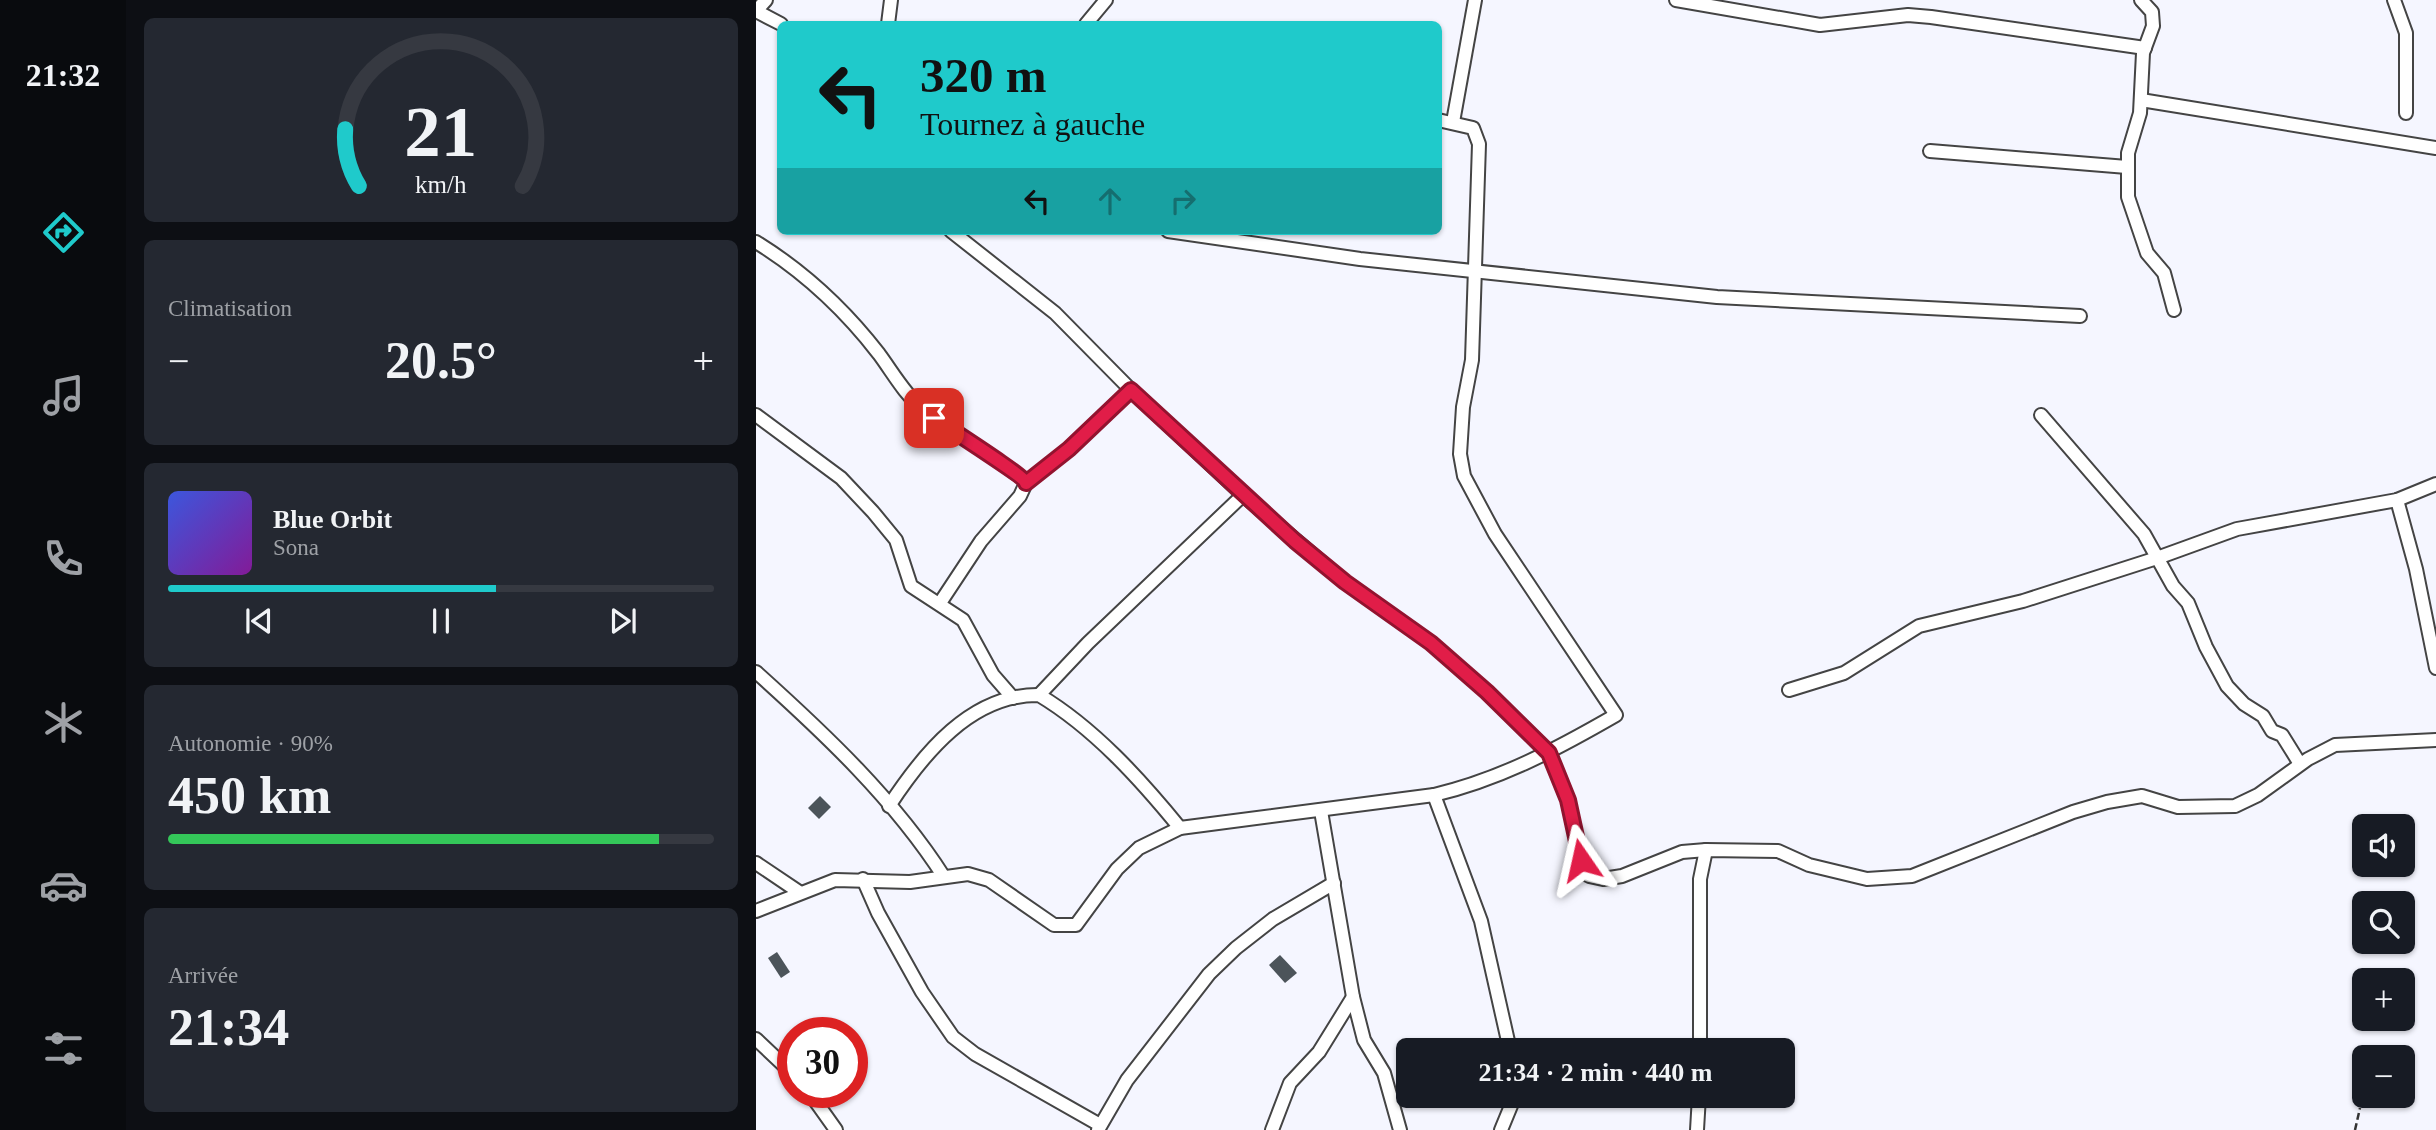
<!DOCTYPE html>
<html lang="fr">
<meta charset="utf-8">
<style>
body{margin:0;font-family:Georgia,serif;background:#242831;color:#f1f3f6;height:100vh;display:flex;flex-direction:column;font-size:26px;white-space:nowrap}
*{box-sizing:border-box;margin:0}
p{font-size:23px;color:#9ea1a6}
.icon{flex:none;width:38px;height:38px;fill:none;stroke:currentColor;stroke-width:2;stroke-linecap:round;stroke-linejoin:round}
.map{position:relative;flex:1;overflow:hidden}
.details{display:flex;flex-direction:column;gap:18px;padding:18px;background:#0d0f14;width:630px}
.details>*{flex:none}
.top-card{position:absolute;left:21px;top:21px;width:665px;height:214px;border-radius:10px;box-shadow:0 2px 5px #0004;background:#1fcacb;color:#111;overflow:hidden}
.tools{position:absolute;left:1596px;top:814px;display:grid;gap:14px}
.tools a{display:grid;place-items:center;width:63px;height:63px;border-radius:10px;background:#171b24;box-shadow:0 2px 5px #0004;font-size:35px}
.speed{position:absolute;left:21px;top:1017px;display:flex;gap:14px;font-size:35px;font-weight:700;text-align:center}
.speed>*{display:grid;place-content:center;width:91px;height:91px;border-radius:50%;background:#171b24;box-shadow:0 2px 5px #0004;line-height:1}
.speed .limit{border:10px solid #d22;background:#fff;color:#111}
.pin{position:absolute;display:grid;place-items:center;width:60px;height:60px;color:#fff;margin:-30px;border-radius:14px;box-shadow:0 4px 10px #0006}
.me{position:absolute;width:77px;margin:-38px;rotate:349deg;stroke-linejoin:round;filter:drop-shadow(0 0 5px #0008)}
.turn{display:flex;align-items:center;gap:24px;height:147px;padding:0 28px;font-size:32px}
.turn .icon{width:91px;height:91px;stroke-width:2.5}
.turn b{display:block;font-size:49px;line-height:60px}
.lanes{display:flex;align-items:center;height:66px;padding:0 28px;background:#0003;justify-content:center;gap:35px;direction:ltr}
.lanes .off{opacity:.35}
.big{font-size:52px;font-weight:800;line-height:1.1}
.details .card{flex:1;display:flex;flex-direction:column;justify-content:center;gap:10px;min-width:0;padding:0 24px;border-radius:10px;background:#242831}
.details .dial{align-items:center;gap:0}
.dial svg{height:182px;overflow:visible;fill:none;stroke:#363941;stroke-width:7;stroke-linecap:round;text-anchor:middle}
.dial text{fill:#f1f3f6;stroke:none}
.song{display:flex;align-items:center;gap:21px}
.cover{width:84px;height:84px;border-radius:10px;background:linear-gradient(135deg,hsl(230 70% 55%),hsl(290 70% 35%))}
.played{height:7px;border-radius:4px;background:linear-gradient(90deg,#1fcacb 60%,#363941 60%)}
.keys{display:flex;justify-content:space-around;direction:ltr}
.heat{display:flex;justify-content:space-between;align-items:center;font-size:38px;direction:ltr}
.charge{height:10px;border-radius:5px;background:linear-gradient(90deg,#34c759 90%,#363941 0)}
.trip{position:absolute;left:640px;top:1038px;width:399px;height:70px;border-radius:10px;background:#171b24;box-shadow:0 2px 5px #0004;font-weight:800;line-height:70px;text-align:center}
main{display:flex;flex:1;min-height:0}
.dock{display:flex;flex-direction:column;width:126px;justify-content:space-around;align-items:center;background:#090b0e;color:#9ea1a6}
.dock .icon{width:49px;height:49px}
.dock .active{color:#1fcacb}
.dock b{font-size:32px;color:#f1f3f6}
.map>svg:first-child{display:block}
.building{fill:#4c545a}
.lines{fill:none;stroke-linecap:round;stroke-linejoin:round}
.street-casing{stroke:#444;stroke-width:16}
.path{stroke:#333;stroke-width:2.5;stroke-dasharray:7 3.5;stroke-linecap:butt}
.street{stroke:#fff;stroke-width:12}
.route-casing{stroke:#92132f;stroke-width:18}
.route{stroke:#e11d48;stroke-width:12}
</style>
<main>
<nav class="dock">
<b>21:32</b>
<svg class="icon active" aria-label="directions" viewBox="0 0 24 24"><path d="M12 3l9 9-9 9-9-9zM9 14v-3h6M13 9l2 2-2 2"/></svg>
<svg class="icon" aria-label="music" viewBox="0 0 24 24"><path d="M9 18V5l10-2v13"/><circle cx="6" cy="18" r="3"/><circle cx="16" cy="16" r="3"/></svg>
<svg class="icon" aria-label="phone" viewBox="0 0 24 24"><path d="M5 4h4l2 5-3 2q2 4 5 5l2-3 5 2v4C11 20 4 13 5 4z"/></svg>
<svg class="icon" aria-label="climate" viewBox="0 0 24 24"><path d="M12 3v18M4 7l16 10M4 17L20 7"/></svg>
<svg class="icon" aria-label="car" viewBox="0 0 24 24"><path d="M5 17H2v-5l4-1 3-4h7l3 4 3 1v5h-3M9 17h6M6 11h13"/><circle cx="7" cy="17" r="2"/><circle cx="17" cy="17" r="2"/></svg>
<svg class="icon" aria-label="filters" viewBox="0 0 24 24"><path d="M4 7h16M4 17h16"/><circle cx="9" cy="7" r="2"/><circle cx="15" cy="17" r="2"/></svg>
</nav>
<section class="details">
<div class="card dial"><svg viewBox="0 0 100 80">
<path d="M14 69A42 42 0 1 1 86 69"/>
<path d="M14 69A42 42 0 0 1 8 44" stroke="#1fcacb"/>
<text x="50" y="56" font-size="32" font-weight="700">21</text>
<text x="50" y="72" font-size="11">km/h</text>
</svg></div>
<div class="card"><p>Climatisation</p>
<div class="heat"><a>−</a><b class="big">20.5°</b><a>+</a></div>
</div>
<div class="card">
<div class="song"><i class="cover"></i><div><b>Blue Orbit</b><p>Sona</p></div></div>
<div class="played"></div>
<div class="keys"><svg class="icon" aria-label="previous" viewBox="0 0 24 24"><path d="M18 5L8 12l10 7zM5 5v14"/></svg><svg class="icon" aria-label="pause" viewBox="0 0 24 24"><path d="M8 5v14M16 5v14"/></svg><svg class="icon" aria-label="next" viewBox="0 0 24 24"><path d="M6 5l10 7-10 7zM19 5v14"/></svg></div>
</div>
<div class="card"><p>Autonomie · 90%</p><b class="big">450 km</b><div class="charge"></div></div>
<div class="card"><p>Arrivée</p><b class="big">21:34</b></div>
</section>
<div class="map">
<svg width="1680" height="1130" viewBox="0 0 1680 1130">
<rect width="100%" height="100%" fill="#f5f6ff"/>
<g class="building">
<polygon points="64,796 75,807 63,819 52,808"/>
<polygon points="21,952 34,972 25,978 12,958"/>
<polygon points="524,955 541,973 529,983 513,965"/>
</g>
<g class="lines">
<defs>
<g id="street">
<polyline points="920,0 1064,25 1152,15 1175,17 1389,48"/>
<polyline points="1385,0 1396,12 1397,26 1387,53 1384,113 1372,153 1372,197 1391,253 1408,273 1418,310"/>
<polyline points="1638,0 1650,33 1650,113"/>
<polyline points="0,11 25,24"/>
<polyline points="0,11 10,0"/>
<polyline points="132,24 135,0"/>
<polyline points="330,24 350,0"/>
<polyline points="1385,100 1680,148"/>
<polyline points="697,122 719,0"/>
<polyline points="1174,151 1371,167"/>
<polyline points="195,231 299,313 375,390 487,495 589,582 675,643 731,692 793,753 812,800 825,860 833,876 847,879 866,876 926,852 950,850 1022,851 1053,865 1111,879 1156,876 1317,812 1351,802 1386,796 1422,807 1479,806 1502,795 1552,759 1579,745 1680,740"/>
<polyline points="412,231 604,259 961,297 1324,316"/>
<path d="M0,242C47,271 89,310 123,354C137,373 148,393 166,409C182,422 267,475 270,483"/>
<polyline points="0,415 85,478 117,512 140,540 155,586 207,620 237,675 257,698"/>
<polyline points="1285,415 1388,534 1417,586 1432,603 1450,647 1471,686 1488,704 1507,716 1516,731 1526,735 1544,764"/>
<polyline points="1641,500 1660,569 1680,668"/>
<polyline points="184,603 225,541 264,496 270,483 313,449 375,390"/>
<path d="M0,672C69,734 138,799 188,877"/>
<polyline points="1033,690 1088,673 1163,626 1267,601 1401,558 1481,529 1641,500 1680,484"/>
<polyline points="283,695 332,643 487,495"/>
<polyline points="678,795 725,921 754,1050"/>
<path d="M133,806C167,754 215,694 283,695C338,728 384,779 424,828"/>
<polyline points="565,811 597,997 608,1040 628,1073 644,1130"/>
<polyline points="0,863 43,892"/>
<polyline points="107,879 122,913 166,992 197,1037 219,1054 344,1125"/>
<path d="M0,911L79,880L154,882L212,874L233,880L298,925H320L361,869L383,848L424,828L678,795C745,779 801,749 860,715L739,534L708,476L704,454L707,407L716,360L723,144L717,128L682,120"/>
<polyline points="0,1039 37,1074"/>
<polyline points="944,1050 944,879 950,850"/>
<polyline points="53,1092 80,1130"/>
<polyline points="342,1130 371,1080 453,974 480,948 517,919 578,883"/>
<polyline points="516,1130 534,1083 563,1052 597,997"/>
<polyline points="745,1130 759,1096"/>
<polyline points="941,1130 943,1096"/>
</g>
</defs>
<use href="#street" class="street-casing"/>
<polyline class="path" points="1599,1130 1604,1108"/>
<use href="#street" class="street"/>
</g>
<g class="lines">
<defs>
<path id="route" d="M178,418C192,428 268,476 270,483L313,449L375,390L539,541L589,582L675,643L731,692L793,753L812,800L825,860"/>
</defs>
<use href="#route" class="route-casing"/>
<use href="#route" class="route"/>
</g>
</svg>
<div class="tools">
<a><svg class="icon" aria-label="sound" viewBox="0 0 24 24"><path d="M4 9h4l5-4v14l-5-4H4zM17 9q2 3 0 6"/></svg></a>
<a><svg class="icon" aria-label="search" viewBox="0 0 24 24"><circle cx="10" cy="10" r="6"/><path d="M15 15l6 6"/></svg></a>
<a>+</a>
<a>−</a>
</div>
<div class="speed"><div class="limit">30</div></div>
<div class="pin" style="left:178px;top:418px;background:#d93025"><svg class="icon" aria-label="arrive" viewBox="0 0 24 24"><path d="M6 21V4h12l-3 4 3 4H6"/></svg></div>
<svg class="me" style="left:825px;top:860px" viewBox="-20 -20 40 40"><path d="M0-17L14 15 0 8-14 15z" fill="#e11d48" stroke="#fff" stroke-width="4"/></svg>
<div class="trip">21:34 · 2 min · 440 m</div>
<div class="top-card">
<div class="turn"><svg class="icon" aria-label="left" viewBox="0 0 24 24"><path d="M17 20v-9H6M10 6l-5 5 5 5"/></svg><div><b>320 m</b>Tournez à gauche</div></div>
<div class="lanes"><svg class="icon" aria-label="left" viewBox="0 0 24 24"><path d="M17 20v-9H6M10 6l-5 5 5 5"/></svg><svg class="icon off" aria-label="ahead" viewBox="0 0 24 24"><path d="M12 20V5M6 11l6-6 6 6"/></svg><svg class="icon off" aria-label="right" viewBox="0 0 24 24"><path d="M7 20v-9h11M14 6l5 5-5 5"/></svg></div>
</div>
</div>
</main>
